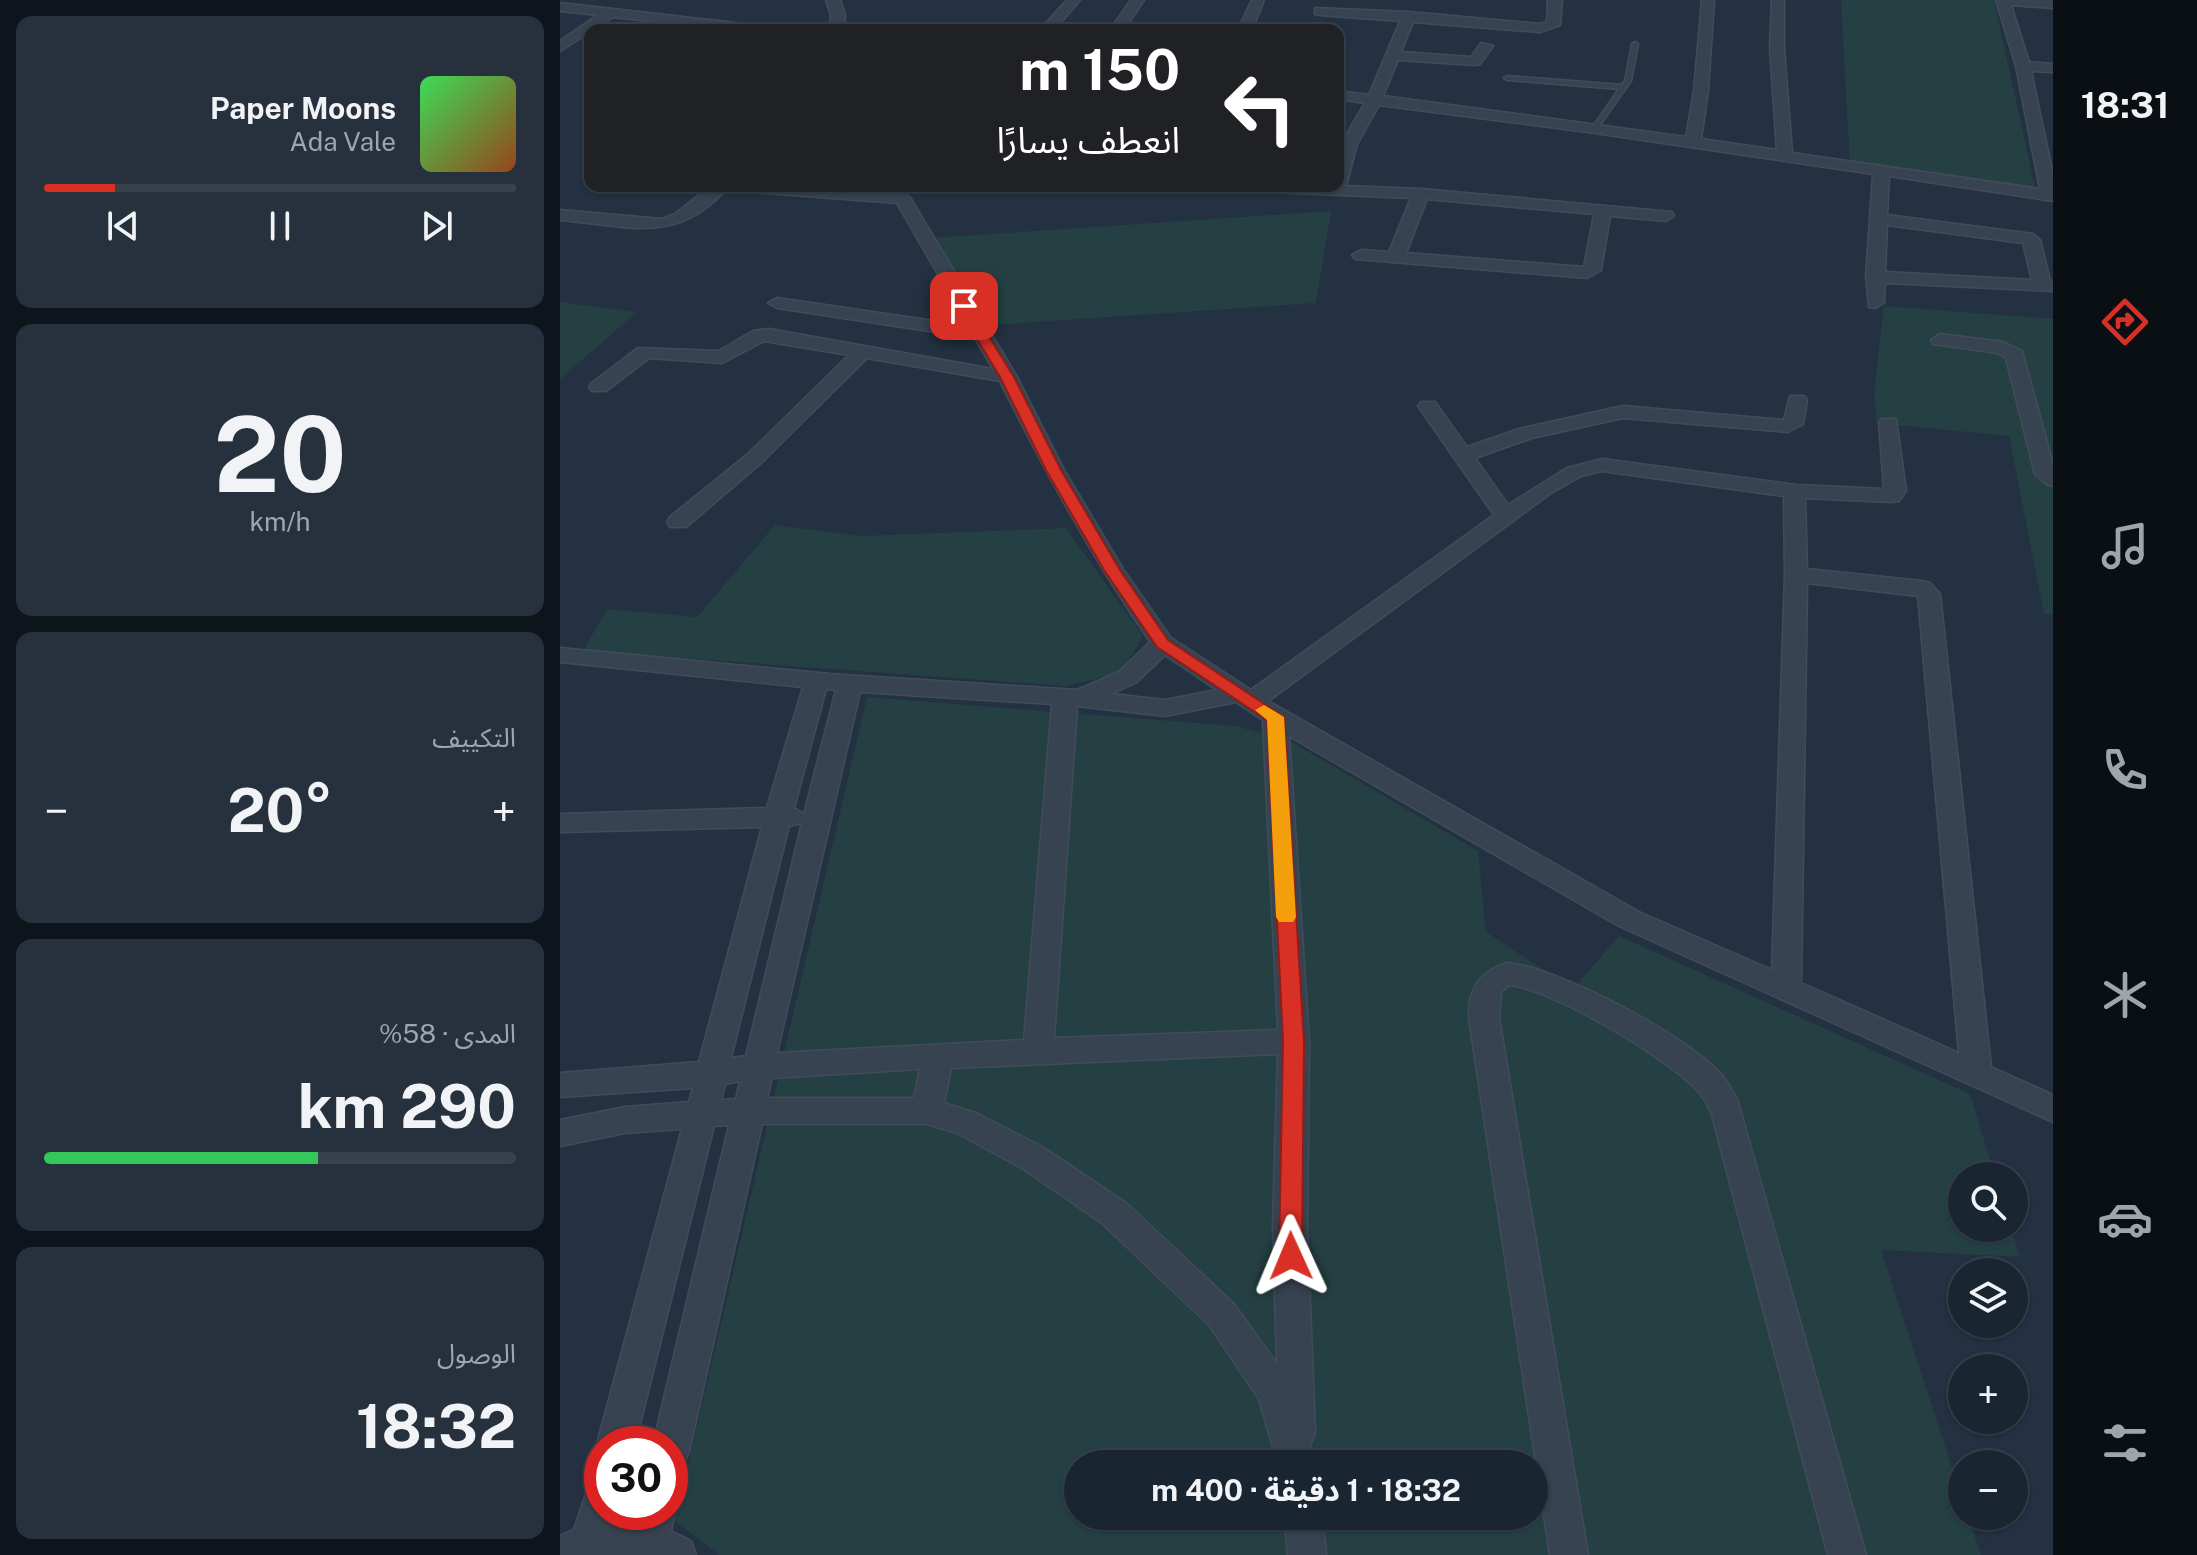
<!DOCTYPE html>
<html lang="ar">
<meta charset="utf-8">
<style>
body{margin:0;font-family:"Public Sans","Noto Sans Arabic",sans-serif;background:#27313e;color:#f1f3f6;direction:rtl;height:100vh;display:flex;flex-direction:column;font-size:30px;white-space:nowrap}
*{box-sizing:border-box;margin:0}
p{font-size:26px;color:#9fa5ac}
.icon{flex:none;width:44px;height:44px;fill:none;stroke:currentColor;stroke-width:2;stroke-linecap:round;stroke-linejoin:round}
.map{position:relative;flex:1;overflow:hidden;direction:ltr}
.drawer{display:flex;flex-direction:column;gap:16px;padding:16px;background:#0e141c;width:560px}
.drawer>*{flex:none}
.guide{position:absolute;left:24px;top:24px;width:760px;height:168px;border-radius:16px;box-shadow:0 2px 6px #0004,0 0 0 2px #38424d;direction:rtl;background:#202124;color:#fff;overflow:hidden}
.controls{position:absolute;left:1388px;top:1162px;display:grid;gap:16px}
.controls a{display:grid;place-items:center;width:80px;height:80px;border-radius:50%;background:#1a2532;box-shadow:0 2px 6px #0004,0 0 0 2px #38424d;font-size:40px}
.speed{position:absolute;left:24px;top:1426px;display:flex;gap:16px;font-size:40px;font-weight:700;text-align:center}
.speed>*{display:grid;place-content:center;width:104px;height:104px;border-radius:50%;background:#1a2532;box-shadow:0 2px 6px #0004,0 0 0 2px #38424d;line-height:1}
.speed .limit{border:12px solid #d22;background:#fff;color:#111}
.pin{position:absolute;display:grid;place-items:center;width:68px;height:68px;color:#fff;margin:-34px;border-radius:16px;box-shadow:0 4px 12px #0006}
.me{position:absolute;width:88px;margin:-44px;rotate:359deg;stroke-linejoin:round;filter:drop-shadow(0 0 6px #0008)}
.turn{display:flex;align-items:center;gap:28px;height:168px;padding:0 32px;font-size:36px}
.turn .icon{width:104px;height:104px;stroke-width:2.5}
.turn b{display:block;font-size:56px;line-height:68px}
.big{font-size:60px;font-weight:700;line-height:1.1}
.drawer .card{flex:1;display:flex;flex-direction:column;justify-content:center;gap:12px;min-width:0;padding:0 28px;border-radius:16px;background:#27313e}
.drawer .dial{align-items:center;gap:0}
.dial b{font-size:104px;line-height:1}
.song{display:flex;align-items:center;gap:24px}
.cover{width:96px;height:96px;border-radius:12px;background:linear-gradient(135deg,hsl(130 70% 55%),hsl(20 70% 35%))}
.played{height:8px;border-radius:4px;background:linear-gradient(90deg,#d93025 15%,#38424d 15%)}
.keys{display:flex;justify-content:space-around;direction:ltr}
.heat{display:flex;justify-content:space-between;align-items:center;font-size:44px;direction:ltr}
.charge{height:12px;border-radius:6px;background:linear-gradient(90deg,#34c759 58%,#38424d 0)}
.trip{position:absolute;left:504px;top:1450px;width:484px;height:80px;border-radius:40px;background:#1a2532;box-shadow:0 2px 6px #0004,0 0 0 2px #38424d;font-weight:700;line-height:80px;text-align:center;direction:rtl}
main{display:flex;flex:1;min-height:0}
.dock{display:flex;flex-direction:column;width:144px;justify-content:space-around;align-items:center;background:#0a0f14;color:#9fa5ac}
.dock .icon{width:56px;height:56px}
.dock .on{color:#d93025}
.dock b{font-size:36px;color:#f1f3f6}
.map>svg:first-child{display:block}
.green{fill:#254043;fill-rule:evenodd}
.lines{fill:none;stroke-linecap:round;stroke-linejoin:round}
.lane-casing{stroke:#414c5b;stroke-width:3}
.street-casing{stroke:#414c5b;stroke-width:3}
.lane{fill:#384351;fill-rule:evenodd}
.street{fill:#384351;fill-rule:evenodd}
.route{fill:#d93025;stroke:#8d1f18;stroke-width:2}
.slow{fill:#f59e0b}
</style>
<main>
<nav class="dock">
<b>18:31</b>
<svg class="icon on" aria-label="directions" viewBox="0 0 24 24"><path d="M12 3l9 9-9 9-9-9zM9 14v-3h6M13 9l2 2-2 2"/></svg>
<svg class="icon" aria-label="music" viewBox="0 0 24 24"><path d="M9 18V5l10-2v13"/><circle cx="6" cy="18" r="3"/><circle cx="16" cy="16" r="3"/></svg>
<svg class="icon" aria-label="phone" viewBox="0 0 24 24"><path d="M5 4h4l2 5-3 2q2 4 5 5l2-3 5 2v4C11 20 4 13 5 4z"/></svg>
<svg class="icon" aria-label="climate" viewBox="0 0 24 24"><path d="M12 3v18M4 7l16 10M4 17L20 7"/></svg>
<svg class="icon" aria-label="car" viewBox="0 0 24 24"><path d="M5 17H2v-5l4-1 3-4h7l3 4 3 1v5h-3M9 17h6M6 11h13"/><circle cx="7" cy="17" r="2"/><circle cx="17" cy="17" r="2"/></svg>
<svg class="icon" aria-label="filters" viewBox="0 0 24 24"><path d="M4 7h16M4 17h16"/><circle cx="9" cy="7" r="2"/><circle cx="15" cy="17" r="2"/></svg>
</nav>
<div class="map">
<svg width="1493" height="1555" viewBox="0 0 1493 1555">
<rect width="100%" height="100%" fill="#233142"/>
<g class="green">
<polygon points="1281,0 1434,0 1476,192 1290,166"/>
<polygon points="771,211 756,303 431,325 373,238"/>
<polygon points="0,302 77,312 0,379"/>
<polygon points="1324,306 1493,319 1493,615 1484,614 1449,436 1317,423 1314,393"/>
<polygon points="215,525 302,536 506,528 583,636 562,672 508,686 23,651 47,609 137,617"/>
<path d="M307,697L675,726L730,741L918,851L926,932L1013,989L1059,936L1410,1094L1435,1176H1402V1228H1451L1460,1257L1321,1250L1402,1498V1516H1408L1421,1555H159L115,1521ZM518,1464H974V1516H518Z"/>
</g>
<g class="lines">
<defs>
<polygon id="lane" points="1075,42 1078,44 1071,81 1037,129 1032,128 1059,89 947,80 944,78 947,76 1062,85 1065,81 1072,44"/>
<g id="street">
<polygon points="266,0 280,0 285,15 284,30 270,30 271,15"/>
<polygon points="507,0 520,0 494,30 480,30"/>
<polygon points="571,0 584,0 564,30 550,30"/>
<polygon points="692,0 704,0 692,30 678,30"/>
<path d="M988,0H1002L1000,25L980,32L853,22L841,52L911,57L921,43L933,46L920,64L915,65L838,60L823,96L1126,137L1134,91L1142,0H1154L1148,91L1141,139L1217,150L1210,48L1212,0H1224V48L1232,153L1480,189L1456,66L1436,0H1493V8L1451,5L1469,62L1493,64V72L1471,71L1493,175V201L1329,176L1327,215L1473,234L1480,240L1490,281H1493V291L1325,283L1324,303L1315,308L1309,307L1306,277L1313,174L1035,133L819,105L797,144L786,186L861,189L1112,212L1114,216L1106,221L1050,216L1041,270L1027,278L795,259L792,255L801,250L829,252L851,198L689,191L681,186H778L781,144L805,103L778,99V91L809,95L840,21L760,15L755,14V8L849,12L980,24L987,22ZM867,199L1034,214L1024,267L846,253ZM1327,225L1463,243L1472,280L1325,272Z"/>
<polygon points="0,3 202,26 209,30 167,30 53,17 0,51 0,41 38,15 0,11"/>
<path d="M151,186H169C118,246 69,226 0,220V210L102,219L115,214Z"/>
<path d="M171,186H240L328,193L322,186H339L351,199L457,377L504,470L563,569L611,638L691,690L934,515L858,406L861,402H875L907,447L959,429L1063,406L1224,420L1230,396H1244L1247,400L1243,424L1228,432L1063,418L972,438L915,458L948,505L1007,468L1042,459L1236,485L1324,489L1319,423L1322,419H1336L1346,491L1339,501L1331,502L1245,498L1247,569L1362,581L1370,583L1380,594L1431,1067L1493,1095V1122L1059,926L729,736L749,1041L747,1226L755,1433L750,1445L756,1464H718L699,1399L649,1325L542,1223L462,1168L397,1133L367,1124H202L129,1452L123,1465L110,1470V1444H93L169,1125L154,1126L75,1444H42V1455L37,1444L122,1129L65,1133L0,1146V1120L65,1107L129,1102L133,1088L0,1097V1073L139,1062L202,827L0,832V814L207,808L243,687L0,662V648L270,674L517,690L559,672L590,642C533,559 485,472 440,381L307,358L202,462L126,527H110L107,522L110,517L188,454L289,355L204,341L162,363L89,358L46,391H32L29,387L32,383L78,348L159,351L193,331L209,329L433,369L415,338L217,308L208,303L217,298L408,326L337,203L179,191ZM1042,471L1224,496L1225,575L1212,970L1079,912L708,701L991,493L1021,476ZM1247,583L1358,596L1399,1053L1241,983ZM605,655L657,690L605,700L551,694L577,682ZM266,689L276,690L244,814L234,808ZM300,692L492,704L464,1040L217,1053ZM676,702L703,720L718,1030L494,1038L517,706L605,716ZM242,823L186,1056L171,1058L229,826ZM718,1054L713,1226L717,1364L673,1303L566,1203L484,1148L418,1114L384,1103L391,1068ZM360,1069L354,1098H207L212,1078ZM180,1081L176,1099L161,1100L165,1084Z"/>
<polygon points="1380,334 1443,342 1462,351 1493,465 1493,486 1486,484 1475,474 1446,358 1438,353 1373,344 1371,340"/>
<path d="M947,963C998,967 1125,1035 1160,1073C1167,1081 1172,1091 1177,1099L1306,1555H1268L1151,1111C1147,1104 1143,1096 1137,1090C1107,1058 993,989 949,985L941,992L939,1018L1028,1555H990L909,1018C908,989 919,972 947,963Z"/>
<polygon points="42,1479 42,1512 57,1512 55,1520 75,1520 77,1512 110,1512 110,1500 115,1512 111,1531 131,1541 136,1555 0,1555 0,1536 14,1530 29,1485"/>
<polygon points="724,1516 762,1516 766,1555 728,1555"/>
</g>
</defs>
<use href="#lane" class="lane-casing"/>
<use href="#street" class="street-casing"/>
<use href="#lane" class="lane"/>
<use href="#street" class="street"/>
</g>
<polygon class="route" points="404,302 410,306 454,377 501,470 560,570 608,640 724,717 744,1041 742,1256 739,1263 731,1266 722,1263 719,1256 723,1041 707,720 597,647 544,570 486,470 440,377 397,306"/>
<polygon class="slow" points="704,705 724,717 736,917 733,922 719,922 716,917 707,720 695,710"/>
</svg>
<div class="controls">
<a><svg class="icon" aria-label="search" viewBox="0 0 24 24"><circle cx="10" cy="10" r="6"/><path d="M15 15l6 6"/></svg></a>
<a><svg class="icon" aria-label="layers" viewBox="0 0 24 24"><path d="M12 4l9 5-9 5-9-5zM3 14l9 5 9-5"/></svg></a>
<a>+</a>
<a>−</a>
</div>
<div class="speed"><div class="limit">30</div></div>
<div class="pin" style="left:404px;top:306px;background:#d93025"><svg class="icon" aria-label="arrive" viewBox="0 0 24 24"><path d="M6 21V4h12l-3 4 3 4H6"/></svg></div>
<svg class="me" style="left:731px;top:1256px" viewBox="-20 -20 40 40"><path d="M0-17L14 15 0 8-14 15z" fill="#d93025" stroke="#fff" stroke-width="4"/></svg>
<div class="trip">18:32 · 1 دقيقة · 400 m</div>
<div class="guide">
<div class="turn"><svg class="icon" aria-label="left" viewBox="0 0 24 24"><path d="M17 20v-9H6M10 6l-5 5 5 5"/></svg><div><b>150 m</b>انعطف يسارًا</div></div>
</div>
</div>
<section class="drawer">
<div class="card">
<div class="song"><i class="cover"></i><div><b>Paper Moons</b><p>Ada Vale</p></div></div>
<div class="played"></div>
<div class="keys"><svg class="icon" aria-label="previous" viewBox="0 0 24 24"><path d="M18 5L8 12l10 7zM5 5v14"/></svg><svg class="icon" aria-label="pause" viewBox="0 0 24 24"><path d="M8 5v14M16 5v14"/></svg><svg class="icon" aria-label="next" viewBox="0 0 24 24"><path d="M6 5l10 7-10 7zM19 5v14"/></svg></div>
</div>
<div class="card dial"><b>20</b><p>km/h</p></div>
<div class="card"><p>التكييف</p>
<div class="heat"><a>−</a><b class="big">20°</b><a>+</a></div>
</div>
<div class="card"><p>المدى · 58%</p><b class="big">290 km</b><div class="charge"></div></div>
<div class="card"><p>الوصول</p><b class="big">18:32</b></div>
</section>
</main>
